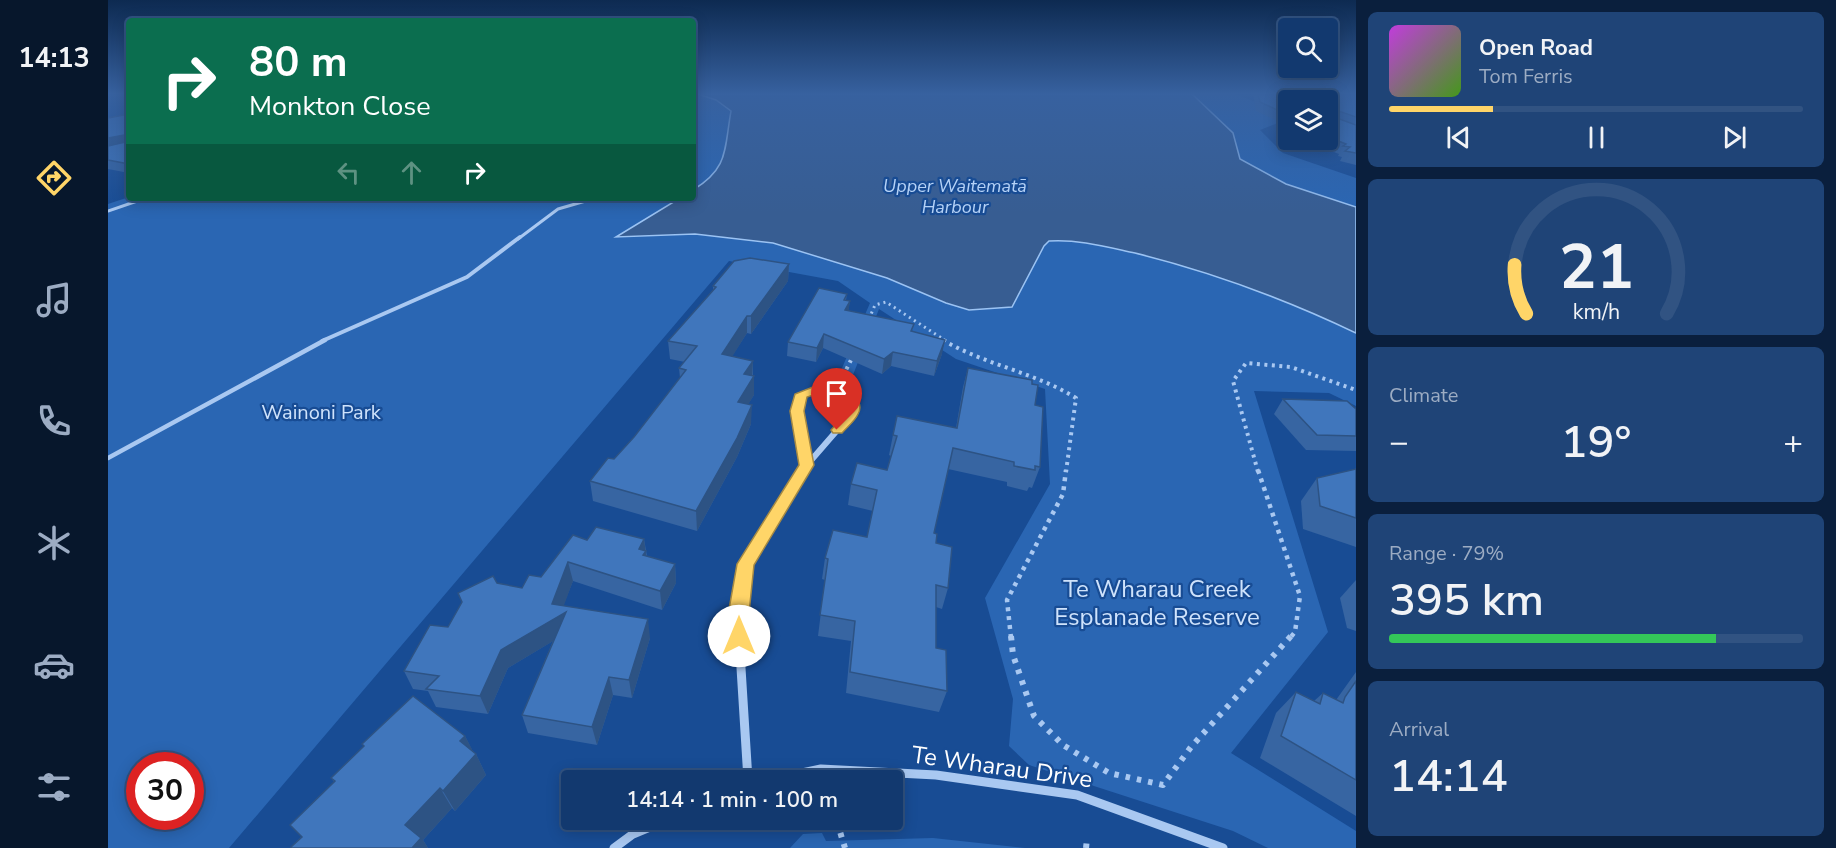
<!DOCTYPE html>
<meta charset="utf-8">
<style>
body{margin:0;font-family:"Nunito Sans",sans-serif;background:#1f4477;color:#f1f3f6;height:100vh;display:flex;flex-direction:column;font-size:22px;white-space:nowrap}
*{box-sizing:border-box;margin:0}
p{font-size:20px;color:#9cacc3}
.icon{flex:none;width:33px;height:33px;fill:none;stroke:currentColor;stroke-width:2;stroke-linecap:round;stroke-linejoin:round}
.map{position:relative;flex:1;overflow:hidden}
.details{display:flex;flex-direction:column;gap:12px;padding:12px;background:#0a1f3d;width:480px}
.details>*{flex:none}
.guide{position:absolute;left:18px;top:18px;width:570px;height:183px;border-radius:6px;box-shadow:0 3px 15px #0003,0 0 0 2px #315382;background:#0b6e4f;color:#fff;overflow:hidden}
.tools{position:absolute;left:1170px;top:18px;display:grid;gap:12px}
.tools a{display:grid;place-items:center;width:60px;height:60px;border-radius:6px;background:#12396f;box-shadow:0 3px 15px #0003,0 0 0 2px #315382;font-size:30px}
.speed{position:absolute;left:18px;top:752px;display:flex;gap:12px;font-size:30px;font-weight:700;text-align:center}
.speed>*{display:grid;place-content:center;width:78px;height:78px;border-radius:50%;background:#12396f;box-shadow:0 3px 15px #0003,0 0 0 2px #315382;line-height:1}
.speed .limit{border:9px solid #d22;background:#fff;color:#111}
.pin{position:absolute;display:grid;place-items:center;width:51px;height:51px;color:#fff;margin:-62px -26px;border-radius:50% 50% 50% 0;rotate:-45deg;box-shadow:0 0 6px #0007}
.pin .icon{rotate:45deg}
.me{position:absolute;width:66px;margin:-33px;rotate:0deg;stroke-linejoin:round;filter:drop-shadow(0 0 4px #0008)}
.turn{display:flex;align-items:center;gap:21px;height:126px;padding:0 24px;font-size:27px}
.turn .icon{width:78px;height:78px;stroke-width:2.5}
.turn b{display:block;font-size:42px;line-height:51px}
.lanes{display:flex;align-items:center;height:57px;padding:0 24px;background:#0003;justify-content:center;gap:30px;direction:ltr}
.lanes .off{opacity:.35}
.big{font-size:45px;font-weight:600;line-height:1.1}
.details .widget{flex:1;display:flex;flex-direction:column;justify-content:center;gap:9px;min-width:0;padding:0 21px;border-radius:9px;background:#1f4477}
.details .dial{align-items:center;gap:0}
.dial svg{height:156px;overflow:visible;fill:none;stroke:#315382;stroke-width:7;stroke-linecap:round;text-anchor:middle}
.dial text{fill:#f1f3f6;stroke:none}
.song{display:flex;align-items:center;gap:18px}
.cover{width:72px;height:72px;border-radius:9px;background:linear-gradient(135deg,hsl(290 70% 55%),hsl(100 70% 35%))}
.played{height:6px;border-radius:3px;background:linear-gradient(90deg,#ffd568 25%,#315382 25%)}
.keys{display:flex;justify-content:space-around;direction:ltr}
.heat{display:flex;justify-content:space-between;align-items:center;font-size:33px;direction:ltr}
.charge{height:9px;border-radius:4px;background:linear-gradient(90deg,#34c759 79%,#315382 0)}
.trip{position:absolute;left:453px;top:770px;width:342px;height:60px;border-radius:6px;background:#12396f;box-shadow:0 3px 15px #0003,0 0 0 2px #315382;font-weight:600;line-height:60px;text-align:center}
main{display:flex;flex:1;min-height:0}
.dock{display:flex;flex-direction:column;width:108px;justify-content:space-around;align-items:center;background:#07172c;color:#9cacc3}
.dock .icon{width:42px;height:42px}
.dock .selected{color:#ffd568}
.dock b{font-size:27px;color:#f1f3f6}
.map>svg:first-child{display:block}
.green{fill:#2a66b3;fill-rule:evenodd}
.water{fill:#375d92;stroke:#9bc3f3;stroke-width:1.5}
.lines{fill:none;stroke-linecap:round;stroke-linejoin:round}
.path-far3{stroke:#a9c8f1;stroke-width:3;stroke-dasharray:2 4;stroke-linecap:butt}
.path-far2{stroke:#a9c8f1;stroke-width:4;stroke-dasharray:3 4.5;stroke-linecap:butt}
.path-far1{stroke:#a9c8f1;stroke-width:4.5;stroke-dasharray:4 5;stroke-linecap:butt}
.path{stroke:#a9c8f1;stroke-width:6;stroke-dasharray:4.5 7;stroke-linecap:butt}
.lane-far2{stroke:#a9c8f1;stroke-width:3}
.lane-far1{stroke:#a9c8f1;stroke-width:4}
.lane{stroke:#a9c8f1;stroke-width:4.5}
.street-far2{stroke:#a9c8f1;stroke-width:6}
.street-far1{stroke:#a9c8f1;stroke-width:8}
.street{stroke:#a9c8f1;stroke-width:9}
.wall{fill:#3765a2}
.shaded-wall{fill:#2d5384}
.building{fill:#4076bc;stroke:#2d5384;stroke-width:1.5}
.route{fill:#ffd568;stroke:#a68a44;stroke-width:1.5}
.labels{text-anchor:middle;stroke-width:4.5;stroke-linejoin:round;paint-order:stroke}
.far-water-label{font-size:18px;font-style:italic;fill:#b5d2f7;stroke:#184c94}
.park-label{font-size:20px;fill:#cfe3fc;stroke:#184c94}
.near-park-label{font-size:24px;fill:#cfe3fc;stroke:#184c94}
.near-street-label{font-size:24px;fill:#fff;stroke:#184c94}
</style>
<main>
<nav class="dock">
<b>14:13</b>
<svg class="icon selected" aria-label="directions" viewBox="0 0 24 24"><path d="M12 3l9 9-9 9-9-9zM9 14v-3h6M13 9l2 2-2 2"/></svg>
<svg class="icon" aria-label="music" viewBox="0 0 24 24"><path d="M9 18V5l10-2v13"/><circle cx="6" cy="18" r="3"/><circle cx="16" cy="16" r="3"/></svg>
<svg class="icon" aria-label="phone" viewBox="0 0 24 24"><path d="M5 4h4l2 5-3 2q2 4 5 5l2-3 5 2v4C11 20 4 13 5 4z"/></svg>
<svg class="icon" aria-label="climate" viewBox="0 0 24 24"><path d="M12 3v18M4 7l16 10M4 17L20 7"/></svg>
<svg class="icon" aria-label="car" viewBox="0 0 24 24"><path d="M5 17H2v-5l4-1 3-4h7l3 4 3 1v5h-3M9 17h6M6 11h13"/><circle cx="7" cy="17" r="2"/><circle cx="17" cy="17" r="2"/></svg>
<svg class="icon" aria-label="filters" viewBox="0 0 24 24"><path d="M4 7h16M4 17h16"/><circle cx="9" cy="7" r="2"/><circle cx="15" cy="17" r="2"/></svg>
</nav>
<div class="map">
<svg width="1248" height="848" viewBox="0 0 1248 848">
<rect width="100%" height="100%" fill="#184c94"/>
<g class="green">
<path d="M585,94H1127L1153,104L1175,121L1152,130L1175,153L1248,178V406L1221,393L1146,391L1220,632L1123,753L1248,831V848H1160L1125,831L921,765L901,746L905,699L877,598L942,484L937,389L848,359L771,309L741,385L728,382L762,303L730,281L621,261L121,848H0V204L21,197L585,198ZM32,765H82V816H32Z"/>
<polygon points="714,833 718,841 825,838 917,848 682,848 695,834"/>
</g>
<path class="water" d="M590,94H1084L1125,133L1132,159L1178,184L1248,207V333C1177,299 1103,272 1027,253C999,247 970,239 941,241L936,246L904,307L861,310L838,303L779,278L665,243L587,234L508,237L572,198H585V190C621,168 616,150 623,111L608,100Z"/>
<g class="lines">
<polyline class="path-far3" points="761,319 767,305 778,302 838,341"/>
<g class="path-far2">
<path d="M835,340C877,365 926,372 968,398L958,472"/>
<polyline points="735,376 745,356"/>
<polyline points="1150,472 1125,381 1138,363 1183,367 1248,390"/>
</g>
<g class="path-far1">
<polyline points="1150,470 1192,596 1187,632 1182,638"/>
<polyline points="903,638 899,600 955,494 958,470"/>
</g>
<g class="path">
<polyline points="903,636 905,655 926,716 955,745 1001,773 1055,785 1083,747 1183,636"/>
<polyline points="729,822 737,848"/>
<polyline points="978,848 979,839"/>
</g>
<g class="lane-far2">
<polyline points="0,211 38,198"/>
<polyline points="410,239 450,209 488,198"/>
</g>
<polyline class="lane-far1" points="214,341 359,277 412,237"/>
<polyline class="lane" points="0,458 217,340"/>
<g class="street-far2">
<path d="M717,389C734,390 743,395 745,412L699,465L689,411L693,395Z"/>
<polyline points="695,472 699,465"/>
</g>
<polyline class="street-far1" points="631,638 630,615 638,564 696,470"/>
<g class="street">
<polyline points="631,636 640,780"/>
<polyline points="661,780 713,769 828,775 969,795 1115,848"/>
<polyline points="506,848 525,834 561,819"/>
</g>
</g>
<g class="wall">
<polygon points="1145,94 1248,94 1248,165 1232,161 1234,157 1230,156 1231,154 1196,140 1220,140 1220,100 1180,100 1180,126 1148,111"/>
<polygon points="21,114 21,173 0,169 0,118"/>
<polygon points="681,264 680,281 643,334 639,333 624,356 645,361 645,376 646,376 646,395 640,404 643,424 629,457 589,531 485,501 482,481 506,459 526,437 572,378 571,368 577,362 562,359 560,341 605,290 605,286"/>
<polygon points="739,294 738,300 742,301 740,311 805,331 834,354 826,376 783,366 774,374 715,348 708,362 679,356 680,342"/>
<polygon points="860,368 924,384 927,405 932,467 924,488 921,487 919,491 899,486 899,482 840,469 826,533 840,588 834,609 828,607 828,648 839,691 831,712 738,693 743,641 710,636 717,580 714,579 717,558 759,537 765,511 740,505 743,484 779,470 783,456 781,455 785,435 848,428 855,387"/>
<polygon points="1175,399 1248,409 1248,451 1198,450 1166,414"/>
<polygon points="1248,469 1248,547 1195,529 1193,501 1209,478"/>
<polygon points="536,539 539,556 567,564 568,583 554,610 465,581 455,606 542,638 524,698 505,695 489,745 420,733 414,715 445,641 400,668 380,714 328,707 320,691 305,689 296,671 340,627 354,603 350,593 389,583 414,588 433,577 479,540"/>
<polygon points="1248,580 1248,631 1239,628 1232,598"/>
<polygon points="1248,672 1248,816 1152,758 1168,713 1188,692 1206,701 1215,693 1228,700"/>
<polygon points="357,736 365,752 368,754 378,775 347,811 344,808 315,840 320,848 184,848 193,837 226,782 223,778"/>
</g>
<g class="shaded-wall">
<polygon points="16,135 21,144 0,149 0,138"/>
<polygon points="681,264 680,281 643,334 643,316"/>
<polygon points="742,301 740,314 737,310"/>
<polygon points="639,316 639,333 614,373 614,354"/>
<polygon points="716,334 715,348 708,362 709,348"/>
<polygon points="837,340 834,354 826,376 829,361"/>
<polygon points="785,352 783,366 774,374 776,359"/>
<polygon points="645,361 644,379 646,376 646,395 630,421 630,402 636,374"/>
<polygon points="644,405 643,424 629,457 589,531 588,511"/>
<polygon points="536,539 540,569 531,549"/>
<polygon points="460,562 465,581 452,616 458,612 462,631 400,668 380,714 372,696 393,650 444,604"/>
<polygon points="567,564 568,583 554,610 552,591"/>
<polygon points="540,619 542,638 524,698 521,680"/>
<polygon points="501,677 505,695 489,745 484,727"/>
<polygon points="357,736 367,755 368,754 378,775 347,811 335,791 352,741"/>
<polygon points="332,788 344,808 315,840 320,848 304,848 297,825"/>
</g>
<g class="building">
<polygon points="1150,94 1199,94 1200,95 1201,94 1248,94 1248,117 1225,109 1221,112 1223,116 1248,125 1248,153 1237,151 1242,147 1235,146 1238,144 1220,137 1220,100 1180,100 1180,115 1152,102"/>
<polygon points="21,114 21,164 0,160 0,146 17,142 20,138 16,135 0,138 0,118"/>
<polygon points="642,258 681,264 643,316 639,316 614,354 645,361 636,374 646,376 630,402 644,405 629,438 588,511 482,481 500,458 506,459 526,437 578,370 571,368 589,346 560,341 608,287 605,286 626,261"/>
<polygon points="711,288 739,294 736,300 742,301 737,310 806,324 803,331 837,340 829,361 785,352 776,359 716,334 709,348 680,342"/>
<polygon points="860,368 924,380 924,384 930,385 927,405 935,407 932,467 927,466 927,470 906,466 906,462 845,448 826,533 829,534 828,543 844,547 840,588 828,585 828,648 838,650 839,691 742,672 747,621 712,615 720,559 717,558 725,530 759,537 769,490 743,484 749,463 779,470 789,436 785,435 789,416 849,428"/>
<polygon points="1175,399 1239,401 1248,409 1248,436 1209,435"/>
<polygon points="1248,469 1248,518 1212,506 1209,478"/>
<polygon points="488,527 536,539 531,549 538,551 535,555 567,564 552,591 460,562 444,604 540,619 521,680 501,677 484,727 414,715 458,612 393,650 372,696 318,689 331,676 296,671 322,625 340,627 354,602 350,593 385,576 389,583 414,588 421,575 433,577 465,535 479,540"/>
<polygon points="1248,681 1248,780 1173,736 1188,692 1212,704 1215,693 1235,703 1237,697"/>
<polygon points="305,696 357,736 352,741 368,754 335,791 332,788 297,825 313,838 304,848 184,848 183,847 194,837 182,825 227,781 223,778 256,746 254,744"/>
</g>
<linearGradient id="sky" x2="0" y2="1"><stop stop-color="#0d2a51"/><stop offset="0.44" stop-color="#37619f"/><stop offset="1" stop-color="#37619f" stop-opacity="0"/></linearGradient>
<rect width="1248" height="213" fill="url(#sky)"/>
<path class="route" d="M715,383C728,387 760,396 750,414C747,421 739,427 734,433H725L723,430L738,412L735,400L715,392L699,397L696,411L706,465L646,565L638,642L631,645L624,642L620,615L629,564L691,465L682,411L687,394Z"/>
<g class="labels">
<g class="far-water-label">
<text x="847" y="192">Upper Waitematā<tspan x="847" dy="21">Harbour</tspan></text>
</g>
<g class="park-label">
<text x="213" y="419">Wainoni Park</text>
</g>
<g class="near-park-label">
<text x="1049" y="597">Te Wharau Creek<tspan x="1049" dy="28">Esplanade Reserve</tspan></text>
</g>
<g class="near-street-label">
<text transform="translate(894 767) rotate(8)" y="8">Te Wharau Drive</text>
</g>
</g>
</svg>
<div class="tools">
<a><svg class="icon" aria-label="search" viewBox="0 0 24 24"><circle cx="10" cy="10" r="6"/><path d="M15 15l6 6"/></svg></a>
<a><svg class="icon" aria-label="layers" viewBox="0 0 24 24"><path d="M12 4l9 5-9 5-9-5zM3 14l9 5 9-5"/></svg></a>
</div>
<div class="speed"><div class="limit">30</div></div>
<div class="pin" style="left:729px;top:430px;background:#d93025"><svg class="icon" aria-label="arrive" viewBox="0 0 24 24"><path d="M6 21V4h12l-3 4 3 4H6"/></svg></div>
<svg class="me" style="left:631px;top:636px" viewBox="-20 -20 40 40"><circle r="19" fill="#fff"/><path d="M0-13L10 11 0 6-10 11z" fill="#ffd568"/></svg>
<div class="trip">14:14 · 1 min · 100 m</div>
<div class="guide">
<div class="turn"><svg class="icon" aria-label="right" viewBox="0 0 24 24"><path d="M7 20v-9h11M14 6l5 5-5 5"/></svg><div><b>80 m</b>Monkton Close</div></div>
<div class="lanes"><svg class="icon off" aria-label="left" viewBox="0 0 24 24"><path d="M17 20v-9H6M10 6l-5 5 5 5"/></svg><svg class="icon off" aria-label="ahead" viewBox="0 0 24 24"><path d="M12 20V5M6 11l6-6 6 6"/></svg><svg class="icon" aria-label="right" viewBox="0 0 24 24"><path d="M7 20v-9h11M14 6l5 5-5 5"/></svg></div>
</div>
</div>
<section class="details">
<div class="widget">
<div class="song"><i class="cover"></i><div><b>Open Road</b><p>Tom Ferris</p></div></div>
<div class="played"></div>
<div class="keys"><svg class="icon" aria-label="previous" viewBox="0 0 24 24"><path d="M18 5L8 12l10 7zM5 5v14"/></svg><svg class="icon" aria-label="pause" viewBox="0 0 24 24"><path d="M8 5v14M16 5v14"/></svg><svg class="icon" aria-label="next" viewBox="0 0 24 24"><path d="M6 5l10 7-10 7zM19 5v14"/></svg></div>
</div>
<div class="widget dial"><svg viewBox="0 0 100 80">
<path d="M14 69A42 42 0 1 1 86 69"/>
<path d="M14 69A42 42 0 0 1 8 44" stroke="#ffd568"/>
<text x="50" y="56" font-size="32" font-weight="700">21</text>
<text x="50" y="72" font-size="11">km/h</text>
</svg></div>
<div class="widget"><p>Climate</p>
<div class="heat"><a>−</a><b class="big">19°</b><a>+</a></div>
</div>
<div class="widget"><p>Range · 79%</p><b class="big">395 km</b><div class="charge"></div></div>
<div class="widget"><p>Arrival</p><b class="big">14:14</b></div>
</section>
</main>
